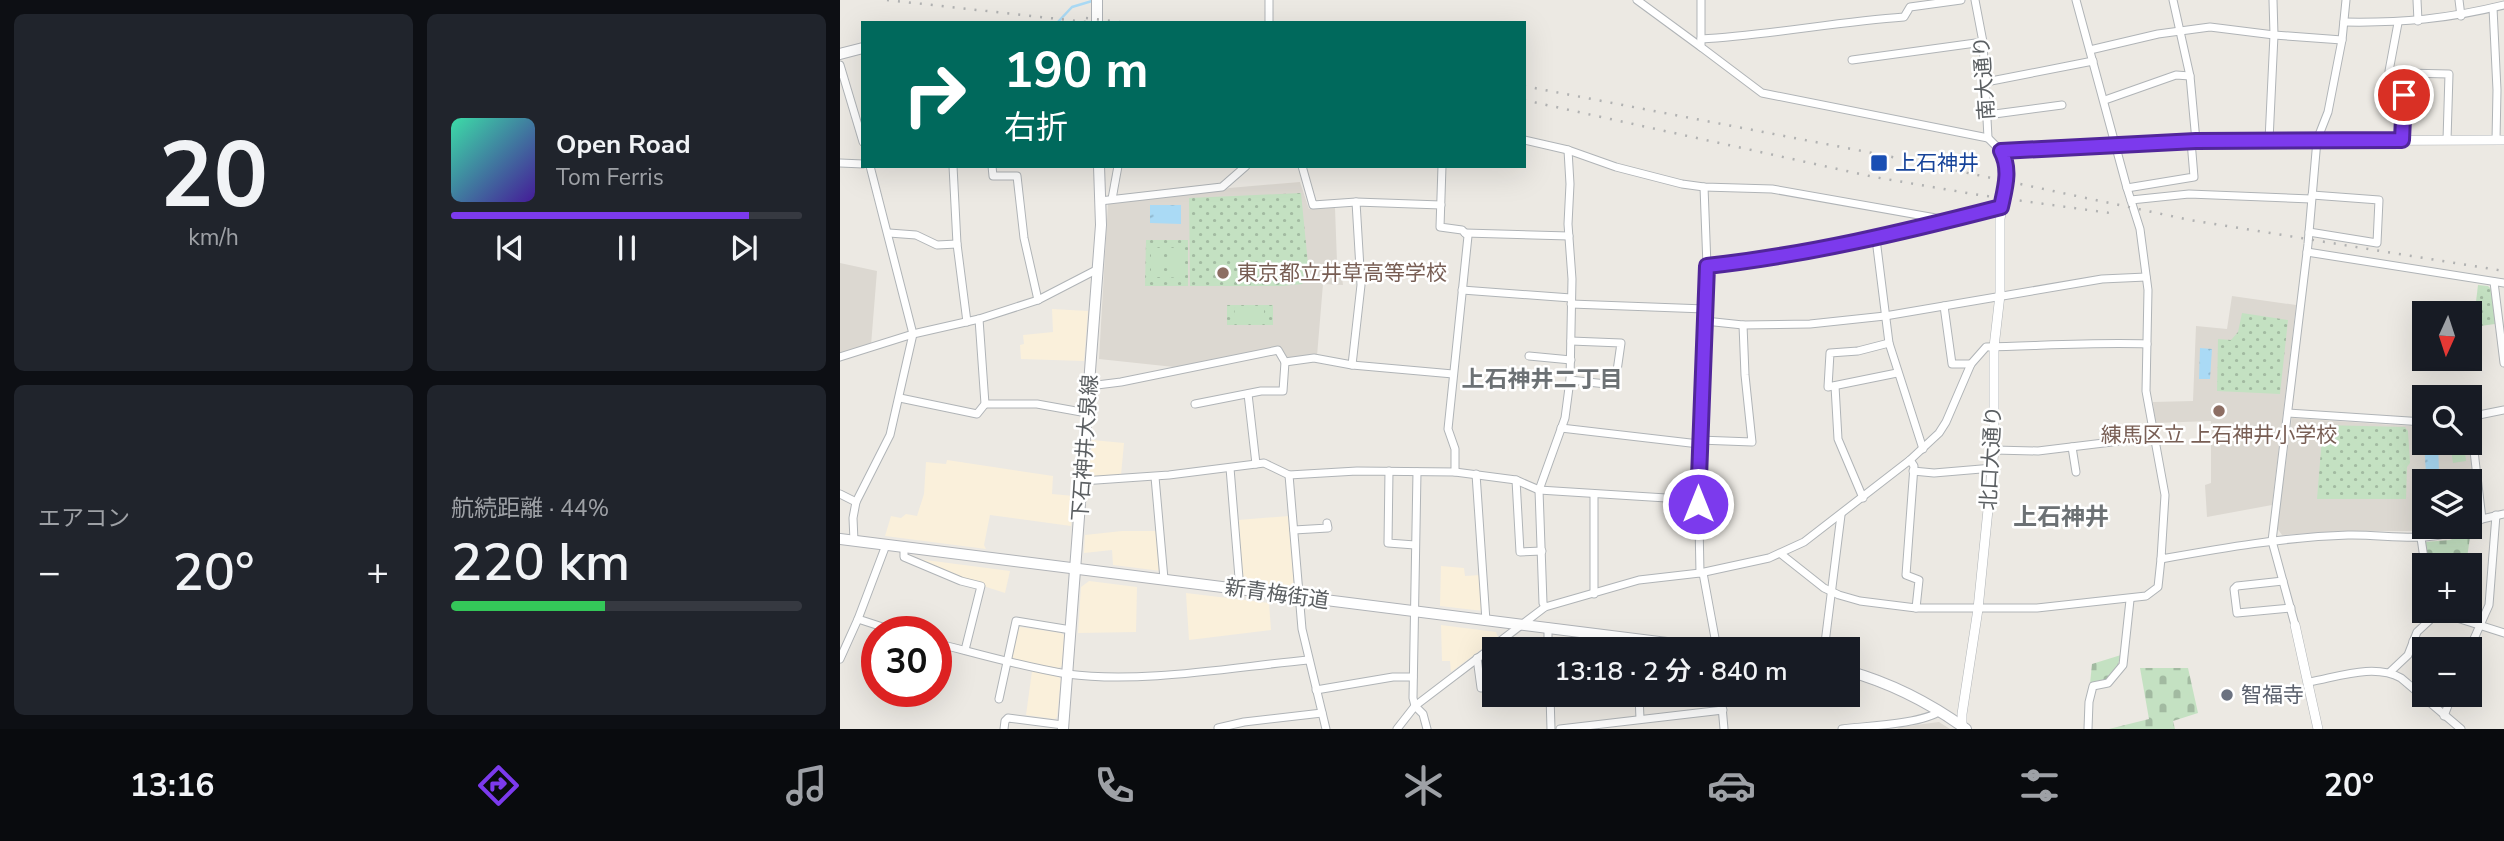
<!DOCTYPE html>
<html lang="ja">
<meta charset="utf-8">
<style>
body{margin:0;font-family:"Nunito Sans","Noto Sans JP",sans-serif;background:#20242c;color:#f1f3f6;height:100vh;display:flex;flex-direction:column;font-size:26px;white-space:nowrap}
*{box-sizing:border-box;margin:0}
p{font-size:23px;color:#9ea1a6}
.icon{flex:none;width:38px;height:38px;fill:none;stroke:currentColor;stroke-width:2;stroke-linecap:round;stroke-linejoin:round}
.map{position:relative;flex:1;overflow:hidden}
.panel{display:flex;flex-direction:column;gap:14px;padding:14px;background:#0d0f14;width:840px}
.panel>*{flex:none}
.hud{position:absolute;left:21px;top:21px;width:665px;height:147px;border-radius:0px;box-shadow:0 7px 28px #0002;background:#00695c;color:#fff;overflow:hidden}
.needle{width:46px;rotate:183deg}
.buttons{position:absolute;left:1572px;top:301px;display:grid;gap:14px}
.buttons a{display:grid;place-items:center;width:70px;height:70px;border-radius:0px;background:#171b24;box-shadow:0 7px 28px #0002;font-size:35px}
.speed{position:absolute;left:21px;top:616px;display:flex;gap:14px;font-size:35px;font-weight:700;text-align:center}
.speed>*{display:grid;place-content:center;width:91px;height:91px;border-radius:50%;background:#171b24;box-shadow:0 7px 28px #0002;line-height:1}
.speed .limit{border:10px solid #d22;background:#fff;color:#111}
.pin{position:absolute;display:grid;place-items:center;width:60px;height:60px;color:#fff;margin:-30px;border:4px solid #fff;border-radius:50%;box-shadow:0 2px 7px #0007}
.me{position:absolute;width:77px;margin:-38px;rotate:0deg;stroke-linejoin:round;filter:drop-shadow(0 0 5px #0008)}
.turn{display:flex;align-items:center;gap:24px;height:147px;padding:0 28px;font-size:32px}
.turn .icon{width:91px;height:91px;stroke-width:2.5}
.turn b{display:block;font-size:49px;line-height:60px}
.big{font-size:52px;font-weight:600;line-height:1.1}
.panel .card{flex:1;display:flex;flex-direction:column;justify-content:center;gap:10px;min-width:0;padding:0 24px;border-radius:10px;background:#20242c}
.panel .dial{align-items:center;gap:0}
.dial b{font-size:91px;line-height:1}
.song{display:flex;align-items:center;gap:21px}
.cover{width:84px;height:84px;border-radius:10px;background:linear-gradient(135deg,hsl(160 70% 55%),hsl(260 70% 35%))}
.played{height:7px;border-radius:4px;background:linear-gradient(90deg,#7c3aed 85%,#363941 85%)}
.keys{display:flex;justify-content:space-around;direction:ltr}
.heat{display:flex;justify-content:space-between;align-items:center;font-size:38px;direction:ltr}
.charge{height:10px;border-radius:5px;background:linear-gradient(90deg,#34c759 44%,#363941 0)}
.panel .tiles{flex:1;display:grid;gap:14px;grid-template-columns:repeat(2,1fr)}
.trip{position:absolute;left:642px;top:637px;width:378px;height:70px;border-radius:0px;background:#171b24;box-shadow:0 7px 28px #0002;font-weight:600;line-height:70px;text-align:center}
.tab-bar{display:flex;height:112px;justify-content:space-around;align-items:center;background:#090b0e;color:#9ea1a6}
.tab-bar .icon{width:49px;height:49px}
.tab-bar .active{color:#7c3aed}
.tab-bar b{font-size:32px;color:#f1f3f6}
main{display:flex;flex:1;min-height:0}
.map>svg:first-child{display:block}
.commercial{fill:#faf0db}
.education{fill:#dcd8d1}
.grass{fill:url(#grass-dots)}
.cemetery{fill:url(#cemetery-stones)}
.garden{fill:#c4e1c2}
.water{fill:url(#water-ripples)}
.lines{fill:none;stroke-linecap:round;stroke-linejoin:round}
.stream{stroke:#aadaf5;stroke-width:2.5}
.minor-casing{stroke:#b0b4b7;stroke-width:9}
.tertiary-casing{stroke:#b0b4b7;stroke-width:10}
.secondary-casing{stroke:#b0b3b7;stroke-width:12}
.minor{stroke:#fff;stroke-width:7}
.tertiary{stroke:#fff;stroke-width:9}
.secondary{stroke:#fff;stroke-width:10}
.rail{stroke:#b1b2b2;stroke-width:2.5;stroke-dasharray:2 9;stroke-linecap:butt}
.route-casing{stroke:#51269a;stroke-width:18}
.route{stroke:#7c3aed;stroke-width:12}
.transit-dot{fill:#1a4fb4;stroke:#fff;stroke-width:2.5}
.education-dot{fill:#8d6e63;stroke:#fff;stroke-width:2.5}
.worship-dot{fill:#6b7280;stroke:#fff;stroke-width:2.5}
.labels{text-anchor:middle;stroke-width:5;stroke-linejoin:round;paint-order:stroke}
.street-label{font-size:21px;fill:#5b5f62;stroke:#fff}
.transit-label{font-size:21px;fill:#164399;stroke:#fff;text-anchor:start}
.education-label{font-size:21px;fill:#785e54;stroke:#fff;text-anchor:start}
.worship-label{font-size:21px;fill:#5b616d;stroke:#fff;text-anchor:start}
.neighbourhood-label{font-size:23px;font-weight:bold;fill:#6c7174;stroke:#fff}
.quarter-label{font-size:24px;font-weight:bold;fill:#6c7174;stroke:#fff}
</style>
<main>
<section class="panel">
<div class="tiles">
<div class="card dial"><b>20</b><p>km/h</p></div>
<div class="card">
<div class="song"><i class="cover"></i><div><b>Open Road</b><p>Tom Ferris</p></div></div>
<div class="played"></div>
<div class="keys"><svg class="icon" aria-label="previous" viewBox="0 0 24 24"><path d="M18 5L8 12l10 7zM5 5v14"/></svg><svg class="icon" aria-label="pause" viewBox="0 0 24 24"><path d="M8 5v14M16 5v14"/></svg><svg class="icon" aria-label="next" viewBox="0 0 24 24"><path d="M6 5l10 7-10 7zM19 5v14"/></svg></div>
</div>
<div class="card"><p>エアコン</p>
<div class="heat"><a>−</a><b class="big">20°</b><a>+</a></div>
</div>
<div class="card"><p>航続距離 · 44%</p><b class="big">220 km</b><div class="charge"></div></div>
</div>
</section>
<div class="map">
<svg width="1664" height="729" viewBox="0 0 1664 729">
<defs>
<pattern id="grass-dots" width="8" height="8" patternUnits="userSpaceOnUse" patternTransform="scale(1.75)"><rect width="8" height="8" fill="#c4e1c2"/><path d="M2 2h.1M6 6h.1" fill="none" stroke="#a2baa1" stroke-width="1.8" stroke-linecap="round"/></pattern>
<pattern id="cemetery-stones" width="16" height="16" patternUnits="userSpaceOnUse" patternTransform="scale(1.75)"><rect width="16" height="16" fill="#c4e1c2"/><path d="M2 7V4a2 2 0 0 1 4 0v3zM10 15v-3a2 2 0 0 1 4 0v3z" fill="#a2baa1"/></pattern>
<pattern id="water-ripples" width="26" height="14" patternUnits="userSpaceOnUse" patternTransform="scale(1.75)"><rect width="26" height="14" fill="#aadaf5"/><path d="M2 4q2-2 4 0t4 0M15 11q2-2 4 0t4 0" fill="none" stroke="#8db4ca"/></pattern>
</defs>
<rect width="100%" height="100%" fill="#ece9e3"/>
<g class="commercial">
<polygon points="212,309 248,311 244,361 181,359 180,345 184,344 183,335 213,332"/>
<polygon points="252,440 284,443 281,475 249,478"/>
<polygon points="107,460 213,476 212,494 234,496 231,526 150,515 144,545 146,549 45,536 51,516 61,518 66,514 77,516 84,494 86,462 106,464"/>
<polygon points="449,516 454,588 405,581 402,579 398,520"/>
<polygon points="282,531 317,531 321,571 273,565 272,550 244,553 245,535"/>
<polygon points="70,558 170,571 165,593 122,579"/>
<polygon points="601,566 624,568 625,576 641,575 643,611 600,606"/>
<polygon points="249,581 297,587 296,632 238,633 241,587"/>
<polygon points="346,593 429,603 431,630 349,640"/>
<polygon points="601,625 656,632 658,637 611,672 610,661 602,661"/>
<polygon points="180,627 221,633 224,635 222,666 218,668 174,660 170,653 176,629"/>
<polygon points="192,671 218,676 221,679 217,717 215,719 186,715"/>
</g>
<g class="education">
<polygon points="460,182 469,209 495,208 497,262 500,263 503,285 483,284 477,356 445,359 440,349 334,367 259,359 268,203 383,190 389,188"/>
<polygon points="0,263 37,271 31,345 0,355"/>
<polygon points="1392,296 1456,305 1432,505 1367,517 1365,485 1371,483 1371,421 1315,423 1313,402 1353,401 1356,326 1387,329"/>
<polygon points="1452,418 1584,427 1584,443 1629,443 1637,512 1635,516 1629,519 1629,481 1584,481 1584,527 1613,527 1589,531 1507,531 1442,535 1437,528"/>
<polygon points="1099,722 1110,729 1057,729 1060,727"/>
</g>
<g class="grass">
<polygon points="461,193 469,274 462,284 442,286 350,286 349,198"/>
<polygon points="306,240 348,240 348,286 305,286"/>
<polygon points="1638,285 1648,286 1651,289 1655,324 1633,327"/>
<rect x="387" y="305" width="46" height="20"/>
<polygon points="1402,313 1448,320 1440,394 1377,391 1378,339 1391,340 1398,332"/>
<polygon points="1483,425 1565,427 1568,431 1570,463 1567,467 1566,499 1477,499"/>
</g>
<g class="cemetery">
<polygon points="1631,530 1626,565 1588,565 1584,542 1610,540"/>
<polygon points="1281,655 1276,670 1266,682 1250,684 1252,664"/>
<polygon points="1300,668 1348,668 1358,713 1333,721 1335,729 1269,729 1309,719"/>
</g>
<g class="garden">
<rect x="311" y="248" width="13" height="29"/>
<polygon points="329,248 342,248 342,278 329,277"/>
<polygon points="395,307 424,308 424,321 394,321"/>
<polygon points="1610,443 1624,443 1626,461 1613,463"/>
</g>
<g class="water">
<polygon points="310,205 341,205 341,224 310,223"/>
<polygon points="1360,348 1372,349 1370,379 1359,379"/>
<polygon points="1584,443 1598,443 1599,473 1586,473"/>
</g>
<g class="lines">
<polyline class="stream" points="217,23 232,7 252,1"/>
<defs>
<g id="minor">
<polyline points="429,0 429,23"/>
<polyline points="797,0 861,47"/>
<polyline points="861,0 861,47 922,93 1148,138"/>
<polyline points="1135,0 1143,42 1148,138 1161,151 1277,144"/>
<path d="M1236,0L1287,188L1300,229L1308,290L1306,391L1325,495L1321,559C1383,548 1445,537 1508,535C1549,534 1588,545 1625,527"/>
<polyline points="1333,0 1350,76 1356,141"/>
<polyline points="1577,0 1578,21"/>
<polyline points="1619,0 1621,16"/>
<polyline points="1653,8 1657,90 1656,140"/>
<path d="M1504,22C1562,23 1607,19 1664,5"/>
<polyline points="1558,23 1549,71 1565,73 1562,140"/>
<path d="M861,39C929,35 996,22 1064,17L1070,7L1121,0"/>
<polyline points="1250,50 1318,34 1370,27 1434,35 1502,40"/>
<polyline points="1012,60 1143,42"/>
<polyline points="0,65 23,142"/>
<polyline points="1565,73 1609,74 1607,140"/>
<polyline points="1146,82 1253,61"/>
<polyline points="1265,100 1336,75 1350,76"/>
<polyline points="1147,115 1222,105"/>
<polyline points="684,140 728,150 776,167 842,184 864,187 932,189 1107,220"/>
<polyline points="1429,140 1434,35 1433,0"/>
<polyline points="0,163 23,164"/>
<polyline points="113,166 117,244 127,322"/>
<polyline points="152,166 153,176 177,176 184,238 198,300"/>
<polyline points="462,166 473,205 516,202 601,205"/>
<polyline points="602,166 600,227 622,230 628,236 608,429 615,449 615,472"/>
<polyline points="1287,188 1354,177 1351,141"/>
<polyline points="272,199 278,166"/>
<polyline points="1291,200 1349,194 1471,199"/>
<polyline points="260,201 382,187 406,166"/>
<polyline points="1469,232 1537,243 1539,200 1472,195"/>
<polyline points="49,233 76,235 97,245 117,244"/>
<polyline points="625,233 729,236"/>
<polyline points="1036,239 1049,343 1083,449"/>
<polyline points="1467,252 1664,283"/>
<path d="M867,266C968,255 1064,232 1161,207"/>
<polyline points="1654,282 1664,363"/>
<polyline points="622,290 731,298"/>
<polyline points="731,304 865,309"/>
<polyline points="1104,306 1112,364 1131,364"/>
<polyline points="865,321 903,325 970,324 1045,316 1262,279 1306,277"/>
<polyline points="1049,343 1018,351 990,353 988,387 1057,373"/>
<polyline points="689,356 731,360"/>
<polyline points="0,357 73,334 139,319 198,300 258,269"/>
<polyline points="512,365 521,285 516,202"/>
<polyline points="730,380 775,385 781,343 731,341"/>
<polyline points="249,386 281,382 438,350 445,362 474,358 512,365 613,374"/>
<polyline points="995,386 998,439 1023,498"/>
<polyline points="408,394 416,464"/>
<polyline points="60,398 137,414 145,404 139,319"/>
<polyline points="145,404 197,404 247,413"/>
<polyline points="355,404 421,391 443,391 445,362"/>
<polyline points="1448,413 1584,422"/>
<polyline points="1629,417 1664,410"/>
<polyline points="1630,417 1642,519"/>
<polyline points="721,428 859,444"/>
<polyline points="859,440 912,442 905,375 903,325"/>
<polyline points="1232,447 1236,472"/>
<polyline points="1154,450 1198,451 1313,437"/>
<polyline points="1070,460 1074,466 1066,575 1079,580 1076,608"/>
<polyline points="390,468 400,590"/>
<polyline points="549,471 548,543 575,545"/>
<polyline points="1073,471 1094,473 1153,468"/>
<polyline points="577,472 573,698 575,706 583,714 587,729"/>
<polyline points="636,474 646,621"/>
<polyline points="449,475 462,629 486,729"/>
<polyline points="315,477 324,579"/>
<polyline points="676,480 680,552 702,551"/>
<polyline points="242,481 329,475 424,463 449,475 517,471 615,472 676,480 699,490 858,500"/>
<polyline points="0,494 16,502"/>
<polyline points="754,494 754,594"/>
<polyline points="1629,525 1642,519 1664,514"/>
<polyline points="454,530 488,528 487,523"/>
<polyline points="1581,538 1585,565"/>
<polyline points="14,541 13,518 16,502 50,435 73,334 30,166"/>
<polyline points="64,547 64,557 121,581 141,586 125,650"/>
<polyline points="941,554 984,588 999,595 1020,601 1076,608 1197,608 1306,596 1318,587 1321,559"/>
<polyline points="860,573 858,473 867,266 864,187"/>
<polyline points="863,573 877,649"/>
<polyline points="1443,581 1397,586 1394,589 1397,613 1451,608"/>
<polyline points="705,607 703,603 699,490 725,418 730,380 732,279 728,224 730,184 728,150"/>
<polyline points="1595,611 1664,633"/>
<polyline points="18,619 58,632"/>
<polyline points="1455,625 1432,541 1468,244 1477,140 1488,112 1502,40 1506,0"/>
<polyline points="708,627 708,649"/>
<polyline points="1573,641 1594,649"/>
<path d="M96,643C139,654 183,667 227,674C302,684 393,667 468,660"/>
<polyline points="957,649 958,645 985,643 1001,515"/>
<polyline points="1629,650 1649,605 1656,515"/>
<polyline points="637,658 641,688"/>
<polyline points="0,659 18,619 46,545"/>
<polyline points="1550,672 1568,655 1577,632 1591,619 1593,611"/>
<path d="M1469,682C1498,677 1534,663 1561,678L1621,729"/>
<polyline points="476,690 553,677 573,677"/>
<polyline points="710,695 711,729"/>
<polyline points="799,695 800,719"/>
<polyline points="881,695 884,729"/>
<polyline points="159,699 176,621 231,630"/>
<polyline points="1604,716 1612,695"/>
<polyline points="378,728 404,722 482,713"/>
<polyline points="164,729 165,721 168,718 223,725"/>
<path d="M557,729L575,706L705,607L799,580L860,573L929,558L964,542L1070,460L1099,433L1106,422L1131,364L1146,347C1200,346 1253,342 1307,344"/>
<polyline points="720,729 883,710"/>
<path d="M1002,729C1026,726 1082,724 1100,711"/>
<polyline points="1248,729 1249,702 1253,686 1268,683 1283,665 1290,600"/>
</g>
<g id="tertiary">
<polyline points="1277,144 1356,141 1664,140"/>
<polyline points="1455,625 1478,729"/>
<polyline points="1122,729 1122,714 1138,609 1154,450 1154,347 1160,295 1160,219 1168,171 1161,151"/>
</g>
<g id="secondary">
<polyline points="257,23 257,0"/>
<polyline points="0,54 23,48"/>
<polyline points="0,539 875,649"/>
<path d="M1008,671C1051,683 1090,703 1126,729"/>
<polyline points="223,729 261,225 259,166"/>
</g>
</defs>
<use href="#minor" class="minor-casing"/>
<use href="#tertiary" class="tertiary-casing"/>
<use href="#secondary" class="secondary-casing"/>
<use href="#minor" class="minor"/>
<use href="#tertiary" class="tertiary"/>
<use href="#secondary" class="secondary"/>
<g class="rail">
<polyline points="47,0 255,23"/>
<polyline points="246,18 288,23"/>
<polyline points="684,86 1043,155 1350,220 1664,271"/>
<polyline points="684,100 1034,177 1139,195 1277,214"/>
</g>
</g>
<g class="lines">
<defs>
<path id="route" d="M858,504L867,266C967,255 1064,232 1161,207C1165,188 1171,169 1161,151L1356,141L1562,140L1564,95"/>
</defs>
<use href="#route" class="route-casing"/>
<use href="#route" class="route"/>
</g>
<rect class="transit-dot" x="1030" y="154" width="18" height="18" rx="3.5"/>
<g class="education-dot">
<circle cx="383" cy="273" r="7"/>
<circle cx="1379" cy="411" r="7"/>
</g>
<circle class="worship-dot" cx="1387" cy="695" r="7"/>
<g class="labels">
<g class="street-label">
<text transform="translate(1144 78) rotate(-94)" y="7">南大通り</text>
<text transform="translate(245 448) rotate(-86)" y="7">下石神井大泉線</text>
<text transform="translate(1151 458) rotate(-87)" y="7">北口大通り</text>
<text transform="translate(437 594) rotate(8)" y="7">新青梅街道</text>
</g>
<g class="transit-label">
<text x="1055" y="170">上石神井</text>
</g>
<g class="education-label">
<text x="397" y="280">東京都立井草高等学校</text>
<text x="1379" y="442" text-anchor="middle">練馬区立 上石神井小学校</text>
</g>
<g class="worship-label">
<text x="1401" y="702">智福寺</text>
</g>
<g class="neighbourhood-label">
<text x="702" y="387">上石神井二丁目</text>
</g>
<g class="quarter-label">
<text x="1221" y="525">上石神井</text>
</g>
</g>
</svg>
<div class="buttons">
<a><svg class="needle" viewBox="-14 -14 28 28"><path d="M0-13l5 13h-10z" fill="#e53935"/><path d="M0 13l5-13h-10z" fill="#9ea1a6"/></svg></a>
<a><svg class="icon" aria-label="search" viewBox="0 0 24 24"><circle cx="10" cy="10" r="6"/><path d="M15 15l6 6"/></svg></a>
<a><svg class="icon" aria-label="layers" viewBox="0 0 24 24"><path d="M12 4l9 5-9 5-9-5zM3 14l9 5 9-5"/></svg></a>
<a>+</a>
<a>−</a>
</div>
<div class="speed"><div class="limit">30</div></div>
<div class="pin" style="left:1564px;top:95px;background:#d93025"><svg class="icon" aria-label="arrive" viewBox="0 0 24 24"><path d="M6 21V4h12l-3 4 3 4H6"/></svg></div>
<svg class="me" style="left:858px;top:504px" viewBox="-20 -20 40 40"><circle r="17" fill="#7c3aed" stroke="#fff" stroke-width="3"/><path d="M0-11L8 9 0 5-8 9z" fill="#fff"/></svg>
<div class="trip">13:18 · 2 分 · 840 m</div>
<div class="hud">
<div class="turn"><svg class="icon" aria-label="right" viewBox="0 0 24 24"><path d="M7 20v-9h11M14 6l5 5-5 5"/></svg><div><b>190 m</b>右折</div></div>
</div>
</div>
</main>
<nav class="tab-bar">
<b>13:16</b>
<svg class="icon active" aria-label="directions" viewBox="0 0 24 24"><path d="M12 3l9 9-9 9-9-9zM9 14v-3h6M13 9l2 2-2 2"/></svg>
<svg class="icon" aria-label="music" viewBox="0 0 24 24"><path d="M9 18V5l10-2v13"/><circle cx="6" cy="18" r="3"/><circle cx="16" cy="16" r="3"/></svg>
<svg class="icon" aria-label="phone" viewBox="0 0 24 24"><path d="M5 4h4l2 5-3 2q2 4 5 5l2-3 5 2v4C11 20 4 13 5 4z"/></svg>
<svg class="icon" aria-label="climate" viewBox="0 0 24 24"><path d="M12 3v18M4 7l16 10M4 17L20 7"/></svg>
<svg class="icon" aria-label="car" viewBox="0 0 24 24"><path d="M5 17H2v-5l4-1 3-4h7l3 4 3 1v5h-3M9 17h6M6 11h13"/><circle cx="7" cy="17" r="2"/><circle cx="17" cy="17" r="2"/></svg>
<svg class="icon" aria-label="filters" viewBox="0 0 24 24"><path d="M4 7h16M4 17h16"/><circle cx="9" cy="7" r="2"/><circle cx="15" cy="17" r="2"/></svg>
<b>20°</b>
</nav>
